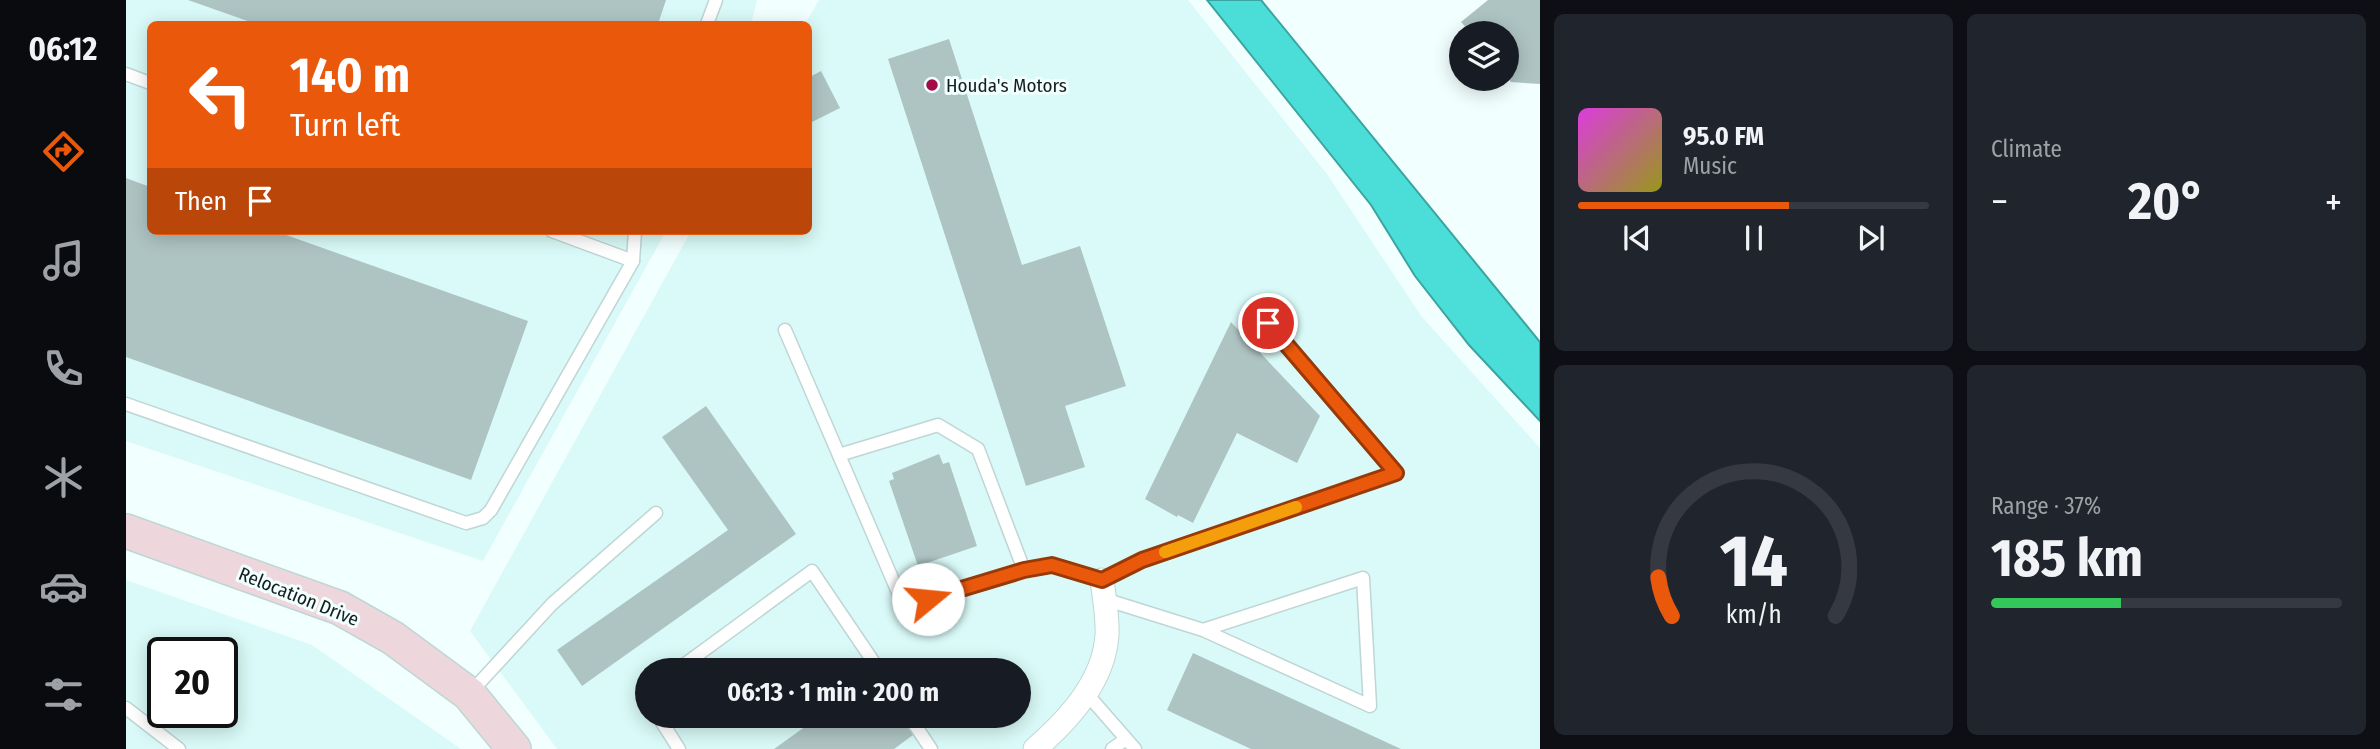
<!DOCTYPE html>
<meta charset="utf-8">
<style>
body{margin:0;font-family:"Fira Sans Condensed",sans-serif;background:#20242c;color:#f1f3f6;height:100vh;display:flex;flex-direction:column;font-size:26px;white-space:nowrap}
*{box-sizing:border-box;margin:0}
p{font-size:23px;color:#9ea1a6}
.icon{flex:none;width:38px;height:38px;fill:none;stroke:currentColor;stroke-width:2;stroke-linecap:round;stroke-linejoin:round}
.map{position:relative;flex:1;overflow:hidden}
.drawer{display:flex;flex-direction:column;gap:14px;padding:14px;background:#0d0f14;width:840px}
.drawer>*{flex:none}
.guide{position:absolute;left:21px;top:21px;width:665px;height:214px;border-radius:10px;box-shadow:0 4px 18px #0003;background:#ea580c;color:#fff;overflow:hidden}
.controls{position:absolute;left:1323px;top:21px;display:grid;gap:14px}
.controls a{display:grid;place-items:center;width:70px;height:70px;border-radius:50%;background:#171b24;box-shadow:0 4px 18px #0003;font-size:35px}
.speed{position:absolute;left:21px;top:637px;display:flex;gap:14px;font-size:35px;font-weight:700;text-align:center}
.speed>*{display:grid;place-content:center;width:91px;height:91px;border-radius:50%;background:#171b24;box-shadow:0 4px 18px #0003;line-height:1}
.speed .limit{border:4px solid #111;border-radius:10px;background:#fff;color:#111}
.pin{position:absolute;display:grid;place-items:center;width:60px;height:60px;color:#fff;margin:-30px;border:4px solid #fff;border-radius:50%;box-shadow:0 2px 7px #0007}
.me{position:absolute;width:77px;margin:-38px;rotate:73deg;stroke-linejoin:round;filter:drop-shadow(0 0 5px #0008)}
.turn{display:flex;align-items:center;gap:24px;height:147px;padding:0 28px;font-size:32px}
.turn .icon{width:91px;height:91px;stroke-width:2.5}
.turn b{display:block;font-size:49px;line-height:60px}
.then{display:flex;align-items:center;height:66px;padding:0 28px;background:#0003;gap:14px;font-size:26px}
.big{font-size:52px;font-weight:700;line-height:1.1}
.drawer .card{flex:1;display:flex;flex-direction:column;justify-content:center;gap:10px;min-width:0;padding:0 24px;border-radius:10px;background:#20242c}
.drawer .dial{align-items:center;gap:0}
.dial svg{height:182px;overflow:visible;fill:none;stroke:#363941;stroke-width:7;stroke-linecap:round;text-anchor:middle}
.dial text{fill:#f1f3f6;stroke:none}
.song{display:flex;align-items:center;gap:21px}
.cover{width:84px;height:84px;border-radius:10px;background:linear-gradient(135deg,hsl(300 70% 55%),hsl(60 70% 35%))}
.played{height:7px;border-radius:4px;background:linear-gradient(90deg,#ea580c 60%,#363941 60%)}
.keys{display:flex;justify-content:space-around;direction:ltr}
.heat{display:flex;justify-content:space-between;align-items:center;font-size:38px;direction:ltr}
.charge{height:10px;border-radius:5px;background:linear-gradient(90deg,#34c759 37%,#363941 0)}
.drawer .tiles{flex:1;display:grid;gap:14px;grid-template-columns:repeat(2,1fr)}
.trip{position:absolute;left:509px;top:658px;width:396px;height:70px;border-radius:35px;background:#171b24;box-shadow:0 4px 18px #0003;font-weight:700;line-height:70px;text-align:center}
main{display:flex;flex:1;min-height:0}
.tabs{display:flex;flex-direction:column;width:126px;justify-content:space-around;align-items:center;background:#090b0e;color:#9ea1a6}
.tabs .icon{width:49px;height:49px}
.tabs .selected{color:#ea580c}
.tabs b{font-size:32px;color:#f1f3f6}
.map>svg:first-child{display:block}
.built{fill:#d9faf8;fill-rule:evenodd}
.water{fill:#4bded8;stroke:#3ba4a0;stroke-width:2}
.building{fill:#aec4c3}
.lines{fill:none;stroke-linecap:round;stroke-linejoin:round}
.lane-casing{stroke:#bfd6d4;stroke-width:15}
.street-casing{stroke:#bfd6d4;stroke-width:25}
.secondary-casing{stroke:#bfd6d4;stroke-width:36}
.lane{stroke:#fff;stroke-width:12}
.street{stroke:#fff;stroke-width:23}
.secondary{stroke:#eed7dc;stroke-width:33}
.route-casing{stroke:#983908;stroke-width:18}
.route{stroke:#ea580c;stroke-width:12}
.slow{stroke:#f59e0b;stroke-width:12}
.poi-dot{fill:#a30c47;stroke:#f1fffe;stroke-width:2.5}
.labels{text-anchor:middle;stroke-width:6;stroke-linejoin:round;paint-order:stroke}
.poi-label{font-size:19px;fill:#151d1d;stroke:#f1fffe;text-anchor:start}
.street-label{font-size:19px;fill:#151d1d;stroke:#f1fffe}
</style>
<main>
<nav class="tabs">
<b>06:12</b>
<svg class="icon selected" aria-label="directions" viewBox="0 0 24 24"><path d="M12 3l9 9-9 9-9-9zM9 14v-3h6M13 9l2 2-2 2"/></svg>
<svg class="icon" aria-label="music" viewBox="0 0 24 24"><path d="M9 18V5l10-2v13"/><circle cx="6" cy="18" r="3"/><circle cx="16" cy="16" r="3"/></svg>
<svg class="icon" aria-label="phone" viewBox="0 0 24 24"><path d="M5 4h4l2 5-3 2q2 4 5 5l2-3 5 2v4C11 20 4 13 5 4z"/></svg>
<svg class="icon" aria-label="climate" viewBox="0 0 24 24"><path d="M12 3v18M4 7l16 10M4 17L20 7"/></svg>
<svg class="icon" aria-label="car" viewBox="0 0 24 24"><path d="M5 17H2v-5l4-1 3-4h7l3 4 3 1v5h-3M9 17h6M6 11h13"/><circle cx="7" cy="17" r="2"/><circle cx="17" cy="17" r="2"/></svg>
<svg class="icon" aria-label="filters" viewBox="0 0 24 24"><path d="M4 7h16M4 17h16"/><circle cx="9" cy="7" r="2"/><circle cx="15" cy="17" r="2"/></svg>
</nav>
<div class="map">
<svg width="1414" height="749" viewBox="0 0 1414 749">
<rect width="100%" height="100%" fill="#f1fffe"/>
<g class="built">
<polygon points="0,0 631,0 625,24 24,24 24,231 540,231 357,561 0,441"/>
<path d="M693,0H1062L1201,174L1296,317L1414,448V749H431L344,631L565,231H682V24H679ZM522,670H892V716H522Z"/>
<path d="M0,580L186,645L335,749H0ZM37,653H96V712H37Z"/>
</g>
<polygon class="water" points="1081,0 1135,0 1414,342 1414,421 1343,345 1289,276 1245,205"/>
<g class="building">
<polygon points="62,0 540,0 532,24 130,24"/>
<polygon points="1362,0 1414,0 1414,84 1385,82 1381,77 1381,33 1345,33 1335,22"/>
<polygon points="823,39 896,265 954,246 1000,386 939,406 959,467 900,486 762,59"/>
<polygon points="695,71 714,108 682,124 682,78"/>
<polygon points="0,178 24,187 24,231 149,231 402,321 345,480 0,357"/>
<polygon points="1105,322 1194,416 1171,463 1111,433 1067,523 1052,515 1051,517 1019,499"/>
<polygon points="580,406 670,534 456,686 431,650 602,530 536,437"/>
<polygon points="813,454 817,464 823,462 851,546 792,566 763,481 768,479 766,473"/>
<polygon points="1067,653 1275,749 1125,749 1049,714 1041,710"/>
<polygon points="694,716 780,716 791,732 768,749 648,749"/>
</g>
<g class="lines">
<defs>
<g id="lane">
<polyline points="581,24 590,0"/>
<polyline points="0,74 24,83"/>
<polyline points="426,231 507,261"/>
<polyline points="659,330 778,606 898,570 926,564 976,580 1016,560 1270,473 1142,323"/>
<polyline points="0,404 340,523 357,518 365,510 507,261 509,231"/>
<polyline points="713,455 812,425 852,449 898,570"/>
<polyline points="978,599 1077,630 1244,706 1237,578 1077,630"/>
<polyline points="551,670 686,571 753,670"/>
<polyline points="522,692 518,695 522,700"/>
<polyline points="344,693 426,604 530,513"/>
<polyline points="961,694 1009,749"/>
<polyline points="0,708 53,749"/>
<polyline points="532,716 553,749"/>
<polyline points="783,716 805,749"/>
<polyline points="986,749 1000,739"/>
</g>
<path id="street" d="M909,749C942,720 978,682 981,635C982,617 978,597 976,580"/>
<polyline id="secondary" points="0,531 214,608 267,638 343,694 388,749"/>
</defs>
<use href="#lane" class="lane-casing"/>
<use href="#street" class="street-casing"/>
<use href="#secondary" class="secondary-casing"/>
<use href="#lane" class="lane"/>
<use href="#street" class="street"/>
<use href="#secondary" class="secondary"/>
</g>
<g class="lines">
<defs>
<polyline id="route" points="802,599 898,570 926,565 976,580 1016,560 1270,473 1142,323"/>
</defs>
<use href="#route" class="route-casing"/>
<use href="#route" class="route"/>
<polyline class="slow" points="1039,552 1170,507"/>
</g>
<circle class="poi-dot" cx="806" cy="85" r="7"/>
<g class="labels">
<g class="poi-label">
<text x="820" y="92">Houda's Motors</text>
</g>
<g class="street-label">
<text transform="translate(173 596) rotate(22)" y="7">Relocation Drive</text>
</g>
</g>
</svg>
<div class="controls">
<a><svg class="icon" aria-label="layers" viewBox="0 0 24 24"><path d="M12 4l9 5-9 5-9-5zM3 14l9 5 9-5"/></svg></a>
</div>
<div class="speed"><div class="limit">20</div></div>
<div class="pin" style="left:1142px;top:323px;background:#d93025"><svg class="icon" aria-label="arrive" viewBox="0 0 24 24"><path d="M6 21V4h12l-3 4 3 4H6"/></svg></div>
<svg class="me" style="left:802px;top:599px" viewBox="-20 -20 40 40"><circle r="19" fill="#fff"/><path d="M0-13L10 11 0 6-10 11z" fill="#ea580c"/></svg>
<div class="trip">06:13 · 1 min · 200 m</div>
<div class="guide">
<div class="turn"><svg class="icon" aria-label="left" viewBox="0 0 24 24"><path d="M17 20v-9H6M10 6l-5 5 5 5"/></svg><div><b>140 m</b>Turn left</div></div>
<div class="then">Then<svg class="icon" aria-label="arrive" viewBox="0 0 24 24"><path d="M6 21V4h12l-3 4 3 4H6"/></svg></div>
</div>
</div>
<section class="drawer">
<div class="tiles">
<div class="card">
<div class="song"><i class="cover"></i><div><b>95.0 FM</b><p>Music</p></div></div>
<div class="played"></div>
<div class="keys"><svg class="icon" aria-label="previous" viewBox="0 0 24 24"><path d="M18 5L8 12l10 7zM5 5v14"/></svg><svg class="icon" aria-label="pause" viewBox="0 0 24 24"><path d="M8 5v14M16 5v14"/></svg><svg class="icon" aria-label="next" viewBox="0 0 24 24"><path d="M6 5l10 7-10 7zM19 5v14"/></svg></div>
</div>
<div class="card"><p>Climate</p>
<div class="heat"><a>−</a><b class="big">20°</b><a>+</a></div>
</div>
<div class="card dial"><svg viewBox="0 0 100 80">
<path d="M14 69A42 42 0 1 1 86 69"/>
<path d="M14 69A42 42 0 0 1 8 52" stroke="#ea580c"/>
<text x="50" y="56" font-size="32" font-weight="700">14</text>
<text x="50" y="72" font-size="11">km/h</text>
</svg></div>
<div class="card"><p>Range · 37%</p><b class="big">185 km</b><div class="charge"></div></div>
</div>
</section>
</main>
